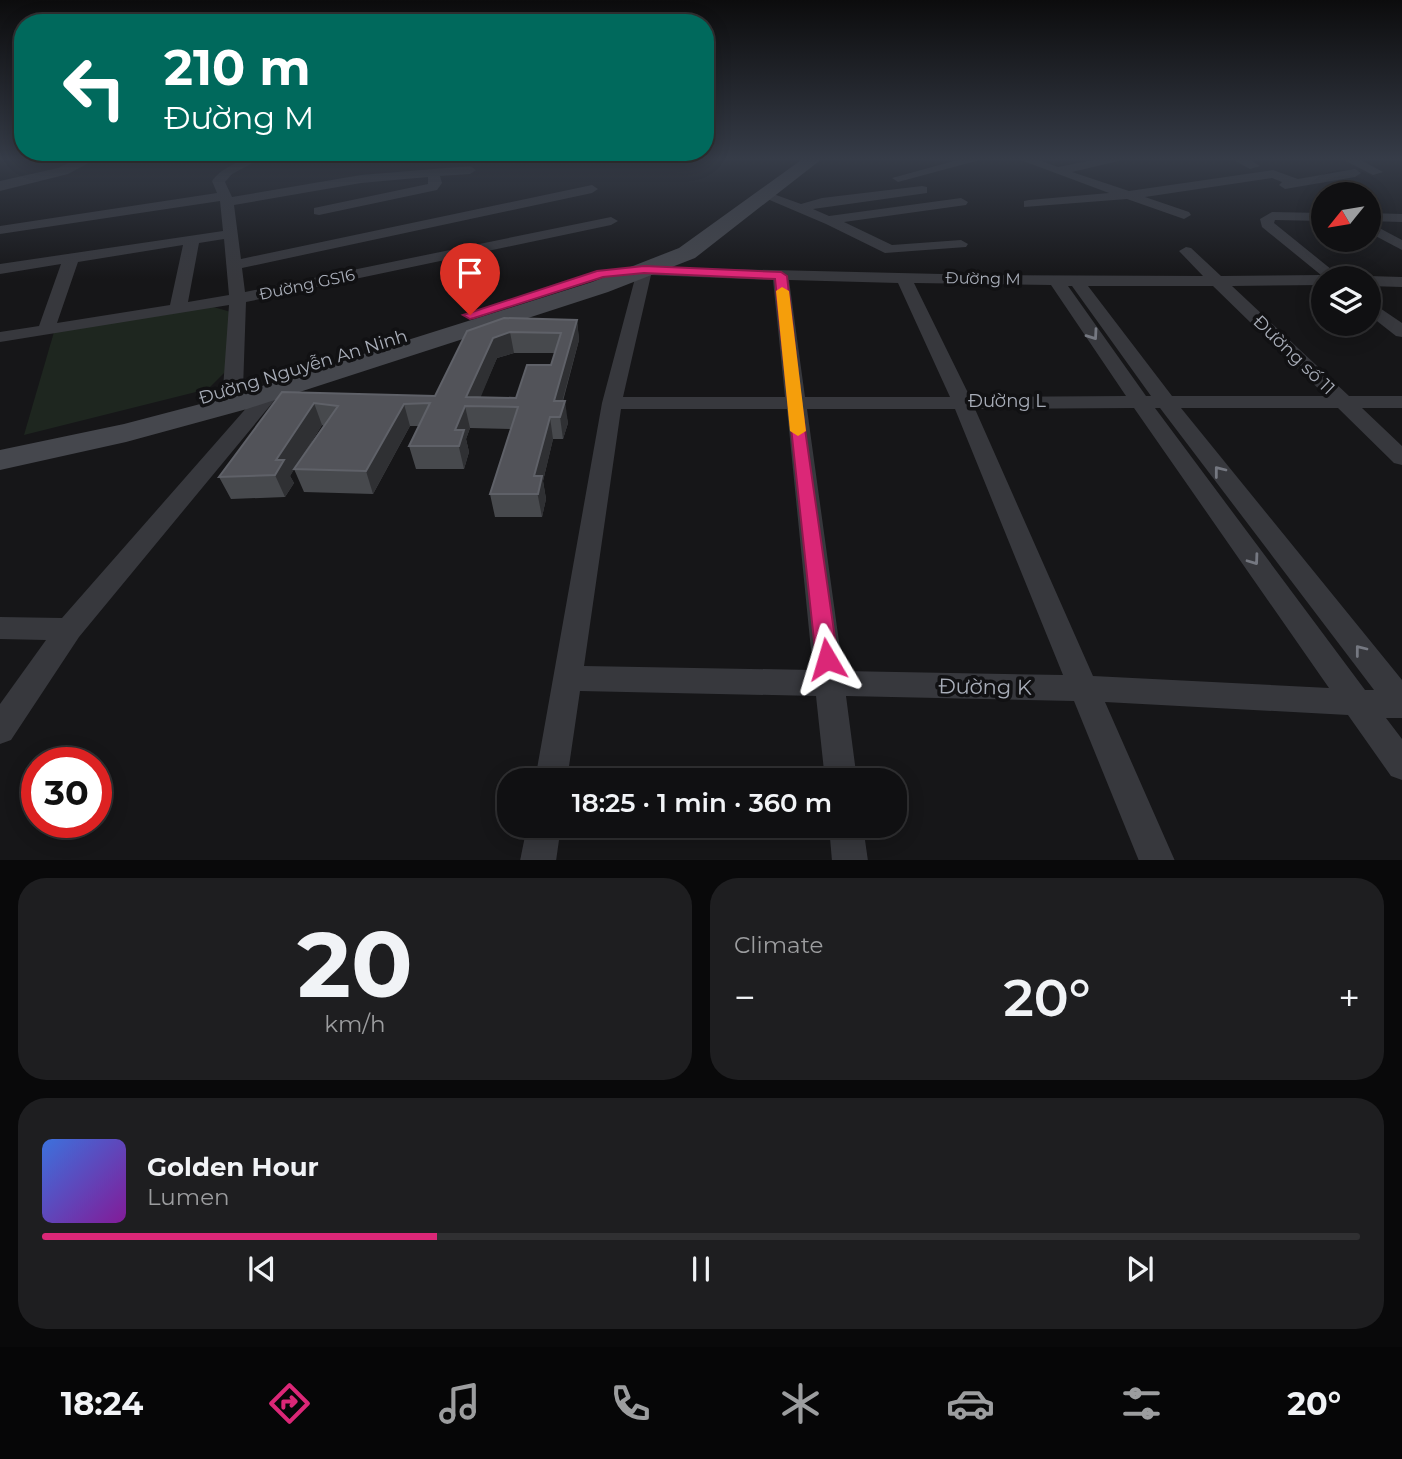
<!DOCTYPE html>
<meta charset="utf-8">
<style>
body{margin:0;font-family:Montserrat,sans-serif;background:#1e1e20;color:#f1f3f6;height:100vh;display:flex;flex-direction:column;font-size:26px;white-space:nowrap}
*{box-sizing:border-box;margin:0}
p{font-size:23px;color:#9c9d9f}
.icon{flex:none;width:38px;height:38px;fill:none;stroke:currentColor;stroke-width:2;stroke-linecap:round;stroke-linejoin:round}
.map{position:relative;height:860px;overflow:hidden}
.drawer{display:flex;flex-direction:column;gap:18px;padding:18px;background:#09090a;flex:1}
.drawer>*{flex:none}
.banner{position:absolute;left:14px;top:14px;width:700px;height:147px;border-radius:28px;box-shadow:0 4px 18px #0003,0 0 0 2px #303032;background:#00695c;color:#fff;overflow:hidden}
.needle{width:46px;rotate:240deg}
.tools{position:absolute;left:1311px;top:182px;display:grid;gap:14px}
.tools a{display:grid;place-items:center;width:70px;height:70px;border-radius:50%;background:#101012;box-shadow:0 4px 18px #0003,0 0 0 2px #303032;font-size:35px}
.speed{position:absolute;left:21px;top:747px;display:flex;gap:14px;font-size:35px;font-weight:700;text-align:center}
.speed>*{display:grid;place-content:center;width:91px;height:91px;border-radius:50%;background:#101012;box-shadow:0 4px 18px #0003,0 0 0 2px #303032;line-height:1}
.speed .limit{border:10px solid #d22;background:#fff;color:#111}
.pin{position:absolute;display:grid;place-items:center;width:60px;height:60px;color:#fff;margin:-72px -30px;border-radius:50% 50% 50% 0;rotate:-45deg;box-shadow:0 0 7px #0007}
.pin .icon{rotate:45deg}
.me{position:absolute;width:77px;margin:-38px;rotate:353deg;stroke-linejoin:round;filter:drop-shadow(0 0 5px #0008)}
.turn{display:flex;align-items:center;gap:24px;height:147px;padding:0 35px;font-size:32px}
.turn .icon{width:91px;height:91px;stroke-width:2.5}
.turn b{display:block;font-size:49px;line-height:60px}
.big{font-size:52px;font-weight:600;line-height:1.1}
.drawer .card{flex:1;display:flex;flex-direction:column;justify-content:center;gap:10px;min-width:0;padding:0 24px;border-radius:28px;background:#1e1e20}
.drawer .dial{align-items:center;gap:0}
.dial b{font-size:91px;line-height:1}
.song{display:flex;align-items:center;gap:21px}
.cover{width:84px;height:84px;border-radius:10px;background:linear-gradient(135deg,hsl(220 70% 55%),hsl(290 70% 35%))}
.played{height:7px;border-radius:4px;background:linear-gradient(90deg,#db2777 30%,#303032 30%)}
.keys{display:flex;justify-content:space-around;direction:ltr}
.heat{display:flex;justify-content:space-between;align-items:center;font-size:38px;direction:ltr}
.drawer .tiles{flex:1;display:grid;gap:18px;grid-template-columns:1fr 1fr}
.card:last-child{grid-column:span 2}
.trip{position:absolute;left:497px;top:768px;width:410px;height:70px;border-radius:28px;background:#101012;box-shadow:0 4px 18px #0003,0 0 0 2px #303032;font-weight:600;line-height:70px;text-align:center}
.menu{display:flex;height:112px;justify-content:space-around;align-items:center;background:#060607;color:#9c9d9f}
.menu .icon{width:49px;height:49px}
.menu .current{color:#db2777}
.menu b{font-size:32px;color:#f1f3f6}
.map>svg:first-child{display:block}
.green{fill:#1e261f}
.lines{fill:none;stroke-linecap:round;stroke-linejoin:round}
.minor{fill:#37383d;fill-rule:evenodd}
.tertiary{fill:#37383d;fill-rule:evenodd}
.secondary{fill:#45474d;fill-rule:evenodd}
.wall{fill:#47494d;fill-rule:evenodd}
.shaded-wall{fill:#2f3033}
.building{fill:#525359;stroke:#5f6168;stroke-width:2;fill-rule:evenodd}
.oneway{stroke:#757881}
.route{fill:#db2777;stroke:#8e194d;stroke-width:2}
.slow{fill:#f59e0b}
.labels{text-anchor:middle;stroke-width:7;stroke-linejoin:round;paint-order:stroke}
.far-street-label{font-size:16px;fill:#a8adb8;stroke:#111113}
.street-label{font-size:18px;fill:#a8adb8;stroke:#111113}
.near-street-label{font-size:21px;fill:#a8adb8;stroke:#111113}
</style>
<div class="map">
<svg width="1402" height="861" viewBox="0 0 1402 861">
<rect width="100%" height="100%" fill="#161618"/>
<polygon class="green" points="210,306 231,312 226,371 208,389 24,435 54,332"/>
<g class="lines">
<g class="minor">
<path d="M246,158H262L232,174L225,182L232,197L361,175L470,166L476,170L470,174L440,176L442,183L437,190L319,215L314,214V208L428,184V177L361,183L234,205L241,259L592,185L598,189L592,193L242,268L245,292L611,217L618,221L611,225L246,302L243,389L233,395L223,389L229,305L0,342V332L39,326L61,264L0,274V264L223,231L220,201L0,234V226L217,193L212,181C221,169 232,165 246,158ZM224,239L229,295L188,302L199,243ZM183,245L170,305L57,323L78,262Z"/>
<polygon points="965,158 987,158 898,182 892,178"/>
<polygon points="1015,158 1033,158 1058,167 1104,158 1131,158 1072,172 1129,191 1273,170 1298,179 1355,169 1361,173 1355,177 1285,189 1279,185 1282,182 1272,178 1145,197 1189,212 1191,215 1184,219 1127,199 1024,207 1024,201 1029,200 1109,193"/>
<polygon points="1230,158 1247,158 1260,166 1250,169"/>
<polygon points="1340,158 1357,158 1383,172 1373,175"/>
<polygon points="922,186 927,187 927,193 813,209 829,216 961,198 968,202 966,205 844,222 892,245 961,240 968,244 966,247 885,253 826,224 758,195 765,191 801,204 822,198"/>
<path d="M1272,212L1323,213V221L1275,220L1274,223L1342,278H1323V285L1232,286L1349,396H1402V408H1362L1402,446V465L1394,463L1338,408H1181L1402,680V718H1386L1402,739V780L1391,776L1348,715L1105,702L1175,861H1139L1074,701L846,696L857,780H825L816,696L580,691L567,780H535L602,403L638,267L984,275L1203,276L1179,251L1186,247L1191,248L1221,276L1321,275L1262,227L1260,219ZM651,275L773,280L785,397H623ZM789,280L898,283L950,397H805ZM914,283L1051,285L1126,396L970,397ZM1068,286H1072L1151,396H1146ZM1088,286H1213L1326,396H1172ZM1134,408L1329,688L1093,676L975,409ZM1155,408H1160L1374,690H1365ZM621,409H787L813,670L584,666ZM807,409H955L1063,675L843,671Z"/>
<polygon points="1368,213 1402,214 1402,222 1368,221"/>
<polygon points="1368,222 1402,240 1402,250 1368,232"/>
<polygon points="1368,276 1402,277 1402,287 1368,286 1368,278 1362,278"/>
<polygon points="1368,300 1402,323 1402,337 1396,336 1368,314"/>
<polygon points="271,386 278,388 281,392 278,396 79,637 11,740 0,744 0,704 46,640 0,639 0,617 62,618 264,388"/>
<polygon points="527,826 561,826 556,861 520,861"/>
<polygon points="829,826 863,826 868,861 832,861"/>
</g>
<polygon class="tertiary" points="78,158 98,158 68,174 0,191 0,181 58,168"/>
<polygon class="secondary" points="804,158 823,158 695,258 608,292 247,409 126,442 0,470 0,450 124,424 227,397 592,282 679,248"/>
</g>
<path class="wall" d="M577,320L579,340L563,401L568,423L563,439H553L543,481L546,499L542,517H495L490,494L511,429L470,428L466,439L469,452L464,469H416L409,446L419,426H410L373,494L304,492L294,469L290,476L294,483L285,497L231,499L219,477L282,392L435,396L467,331ZM514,353H555L551,365L516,398L480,397L497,358ZM322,425L324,426L296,467Z"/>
<g class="shaded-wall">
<polygon points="577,320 579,340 558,417 554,401"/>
<polygon points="510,332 514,353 497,358 477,406 466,397 493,338"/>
<polygon points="565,401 568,423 563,439 560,417"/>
<polygon points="314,403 322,425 290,476 294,483 285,497 275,475 276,460"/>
<polygon points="404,404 410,426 373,494 366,471"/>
<polygon points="465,406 470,428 466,439 469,452 464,469 455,430"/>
<polygon points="550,417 553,439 543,481 546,499 542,517 534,476"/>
</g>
<path class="building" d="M504,318L577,320L554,401H565L560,417H550L534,476H542L538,494H490L518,407L465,406L455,430H464L459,446H409L430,403L404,404L366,471L294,469L338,406L314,403L276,460H284L275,475L219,477L282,392L435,396L467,331ZM510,332L561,333L551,365H527L516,398L466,397L493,338Z"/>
<defs><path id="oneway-chevron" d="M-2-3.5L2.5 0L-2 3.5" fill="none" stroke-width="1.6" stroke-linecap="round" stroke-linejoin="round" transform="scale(1.75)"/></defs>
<g class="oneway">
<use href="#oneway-chevron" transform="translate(1093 335) rotate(55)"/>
<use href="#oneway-chevron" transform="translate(1219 471) rotate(-128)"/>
<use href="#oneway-chevron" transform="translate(1254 560) rotate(54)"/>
<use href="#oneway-chevron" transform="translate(1360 650) rotate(-128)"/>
</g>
<linearGradient id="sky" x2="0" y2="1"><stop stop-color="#0c0c0d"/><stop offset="0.57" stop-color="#363c48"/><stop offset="1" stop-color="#363c48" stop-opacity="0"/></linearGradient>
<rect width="1402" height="279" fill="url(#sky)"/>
<polygon class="route" points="644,266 781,272 787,276 801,401 838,659 835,666 827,668 820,666 816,659 775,279 644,273 603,277 474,318 470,319 463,315 597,271"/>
<polygon class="slow" points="782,287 789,291 806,431 798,436 790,431 776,291"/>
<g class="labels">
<g class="far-street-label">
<text transform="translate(983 278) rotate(1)" y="6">Đường M</text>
<text transform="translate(307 284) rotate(-12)" y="6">Đường GS16</text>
</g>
<g class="street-label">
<text transform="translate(1294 355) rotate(44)" y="6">Đường số 11</text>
<text transform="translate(303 367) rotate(-17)" y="6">Đường Nguyễn An Ninh</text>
<text x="1007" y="407">Đường L</text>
</g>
<g class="near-street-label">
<text transform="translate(985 687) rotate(1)" y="7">Đường K</text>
</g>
</g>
</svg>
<div class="tools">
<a><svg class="needle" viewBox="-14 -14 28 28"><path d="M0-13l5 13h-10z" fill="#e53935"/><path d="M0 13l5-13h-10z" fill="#9c9d9f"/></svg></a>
<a><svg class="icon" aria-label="layers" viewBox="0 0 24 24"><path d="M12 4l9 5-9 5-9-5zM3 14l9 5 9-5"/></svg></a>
</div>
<div class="speed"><div class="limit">30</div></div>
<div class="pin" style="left:470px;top:315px;background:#d93025"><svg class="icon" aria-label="arrive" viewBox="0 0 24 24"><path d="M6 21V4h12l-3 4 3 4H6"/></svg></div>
<svg class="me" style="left:827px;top:659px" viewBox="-20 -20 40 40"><path d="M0-17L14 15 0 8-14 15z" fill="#db2777" stroke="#fff" stroke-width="4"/></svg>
<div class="trip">18:25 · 1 min · 360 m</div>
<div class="banner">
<div class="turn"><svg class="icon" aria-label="left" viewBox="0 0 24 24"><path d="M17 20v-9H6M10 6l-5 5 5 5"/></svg><div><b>210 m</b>Đường M</div></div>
</div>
</div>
<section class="drawer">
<div class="tiles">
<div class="card dial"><b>20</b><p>km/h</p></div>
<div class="card"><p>Climate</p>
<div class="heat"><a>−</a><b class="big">20°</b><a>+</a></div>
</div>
<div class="card">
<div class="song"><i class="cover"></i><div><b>Golden Hour</b><p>Lumen</p></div></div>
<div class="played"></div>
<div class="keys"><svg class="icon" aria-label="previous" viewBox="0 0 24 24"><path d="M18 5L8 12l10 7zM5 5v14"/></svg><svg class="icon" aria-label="pause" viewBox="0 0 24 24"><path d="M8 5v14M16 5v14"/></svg><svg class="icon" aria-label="next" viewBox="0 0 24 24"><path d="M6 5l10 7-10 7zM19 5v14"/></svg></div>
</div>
</div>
</section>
<nav class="menu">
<b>18:24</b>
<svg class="icon current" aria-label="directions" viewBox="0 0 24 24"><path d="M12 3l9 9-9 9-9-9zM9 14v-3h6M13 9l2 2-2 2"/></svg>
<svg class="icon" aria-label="music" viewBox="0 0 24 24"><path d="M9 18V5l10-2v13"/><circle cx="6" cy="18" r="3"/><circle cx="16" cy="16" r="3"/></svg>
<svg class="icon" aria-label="phone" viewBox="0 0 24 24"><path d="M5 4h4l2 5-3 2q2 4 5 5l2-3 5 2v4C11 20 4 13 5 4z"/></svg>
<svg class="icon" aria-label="climate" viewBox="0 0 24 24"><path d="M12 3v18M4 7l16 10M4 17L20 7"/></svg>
<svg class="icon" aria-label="car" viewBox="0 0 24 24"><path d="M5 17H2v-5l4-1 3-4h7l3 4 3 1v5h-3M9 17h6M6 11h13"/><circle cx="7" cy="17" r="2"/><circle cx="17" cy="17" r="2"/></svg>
<svg class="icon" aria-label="filters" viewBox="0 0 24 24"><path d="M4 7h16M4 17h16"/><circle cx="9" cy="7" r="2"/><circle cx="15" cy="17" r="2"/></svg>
<b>20°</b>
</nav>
